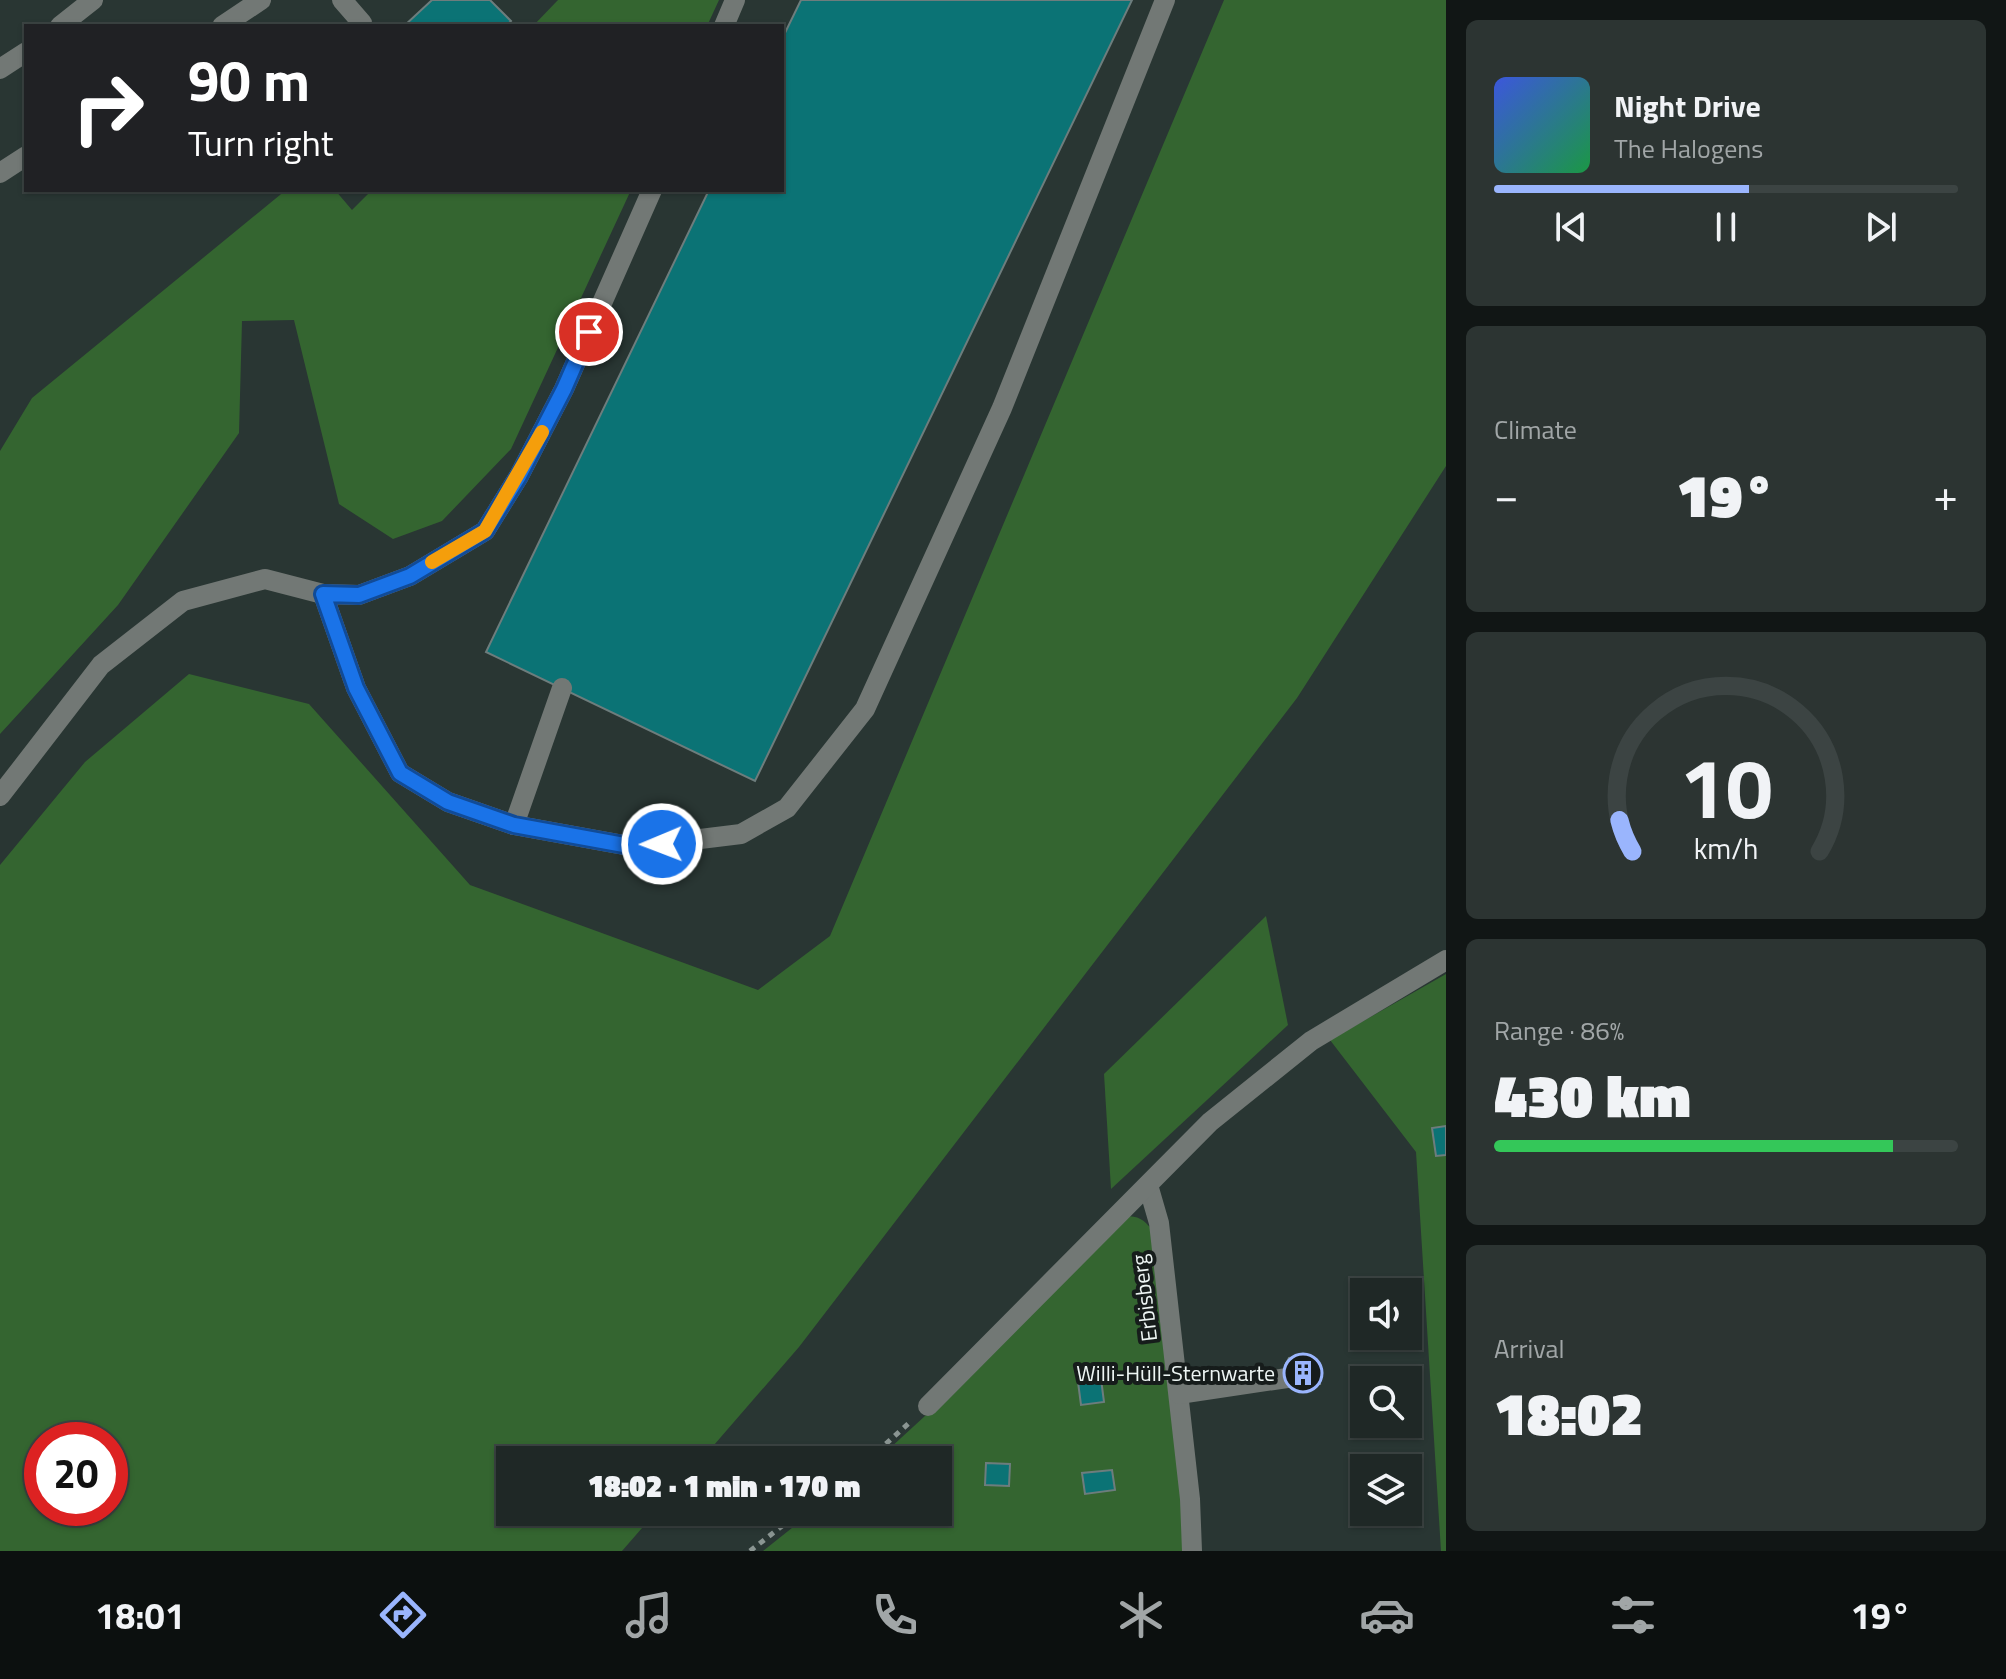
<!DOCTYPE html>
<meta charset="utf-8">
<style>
body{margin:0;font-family:"Titillium Web",sans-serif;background:#2c3432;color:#f1f3f6;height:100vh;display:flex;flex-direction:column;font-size:30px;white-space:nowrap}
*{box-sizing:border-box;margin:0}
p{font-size:26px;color:#a1a6a7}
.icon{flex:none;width:44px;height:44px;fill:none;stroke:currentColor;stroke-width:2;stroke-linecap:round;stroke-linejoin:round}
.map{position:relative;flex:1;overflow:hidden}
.drawer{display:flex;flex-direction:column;gap:20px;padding:20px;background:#111615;width:560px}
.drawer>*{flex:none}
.guide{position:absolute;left:24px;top:24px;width:760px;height:168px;border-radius:0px;box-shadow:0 2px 6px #0004,0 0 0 2px #3c4443;background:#202124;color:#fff;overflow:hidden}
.tools{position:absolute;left:1350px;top:1278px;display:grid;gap:16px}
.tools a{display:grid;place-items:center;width:72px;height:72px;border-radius:0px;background:#1f2826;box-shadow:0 2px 6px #0004,0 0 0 2px #3c4443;font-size:40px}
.speed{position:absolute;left:24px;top:1422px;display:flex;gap:16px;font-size:40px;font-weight:700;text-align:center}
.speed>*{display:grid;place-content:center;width:104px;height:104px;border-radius:50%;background:#1f2826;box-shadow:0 2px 6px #0004,0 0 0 2px #3c4443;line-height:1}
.speed .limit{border:12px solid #d22;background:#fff;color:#111}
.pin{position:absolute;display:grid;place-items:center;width:68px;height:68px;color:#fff;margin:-34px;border:4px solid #fff;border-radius:50%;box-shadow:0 2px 8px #0007}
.me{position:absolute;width:88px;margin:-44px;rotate:269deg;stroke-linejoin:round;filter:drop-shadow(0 0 6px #0008)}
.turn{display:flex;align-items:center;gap:28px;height:168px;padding:0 32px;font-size:36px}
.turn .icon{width:104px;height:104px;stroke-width:2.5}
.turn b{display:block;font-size:56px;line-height:68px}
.big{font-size:60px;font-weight:800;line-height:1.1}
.drawer .card{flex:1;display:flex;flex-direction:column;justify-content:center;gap:12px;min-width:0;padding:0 28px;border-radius:12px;background:#2c3432}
.drawer .dial{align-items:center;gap:0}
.dial svg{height:208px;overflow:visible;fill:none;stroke:#3c4443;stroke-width:7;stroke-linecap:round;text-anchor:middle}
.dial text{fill:#f1f3f6;stroke:none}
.song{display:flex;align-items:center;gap:24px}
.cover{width:96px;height:96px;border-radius:12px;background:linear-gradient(135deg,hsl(230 70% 55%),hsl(140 70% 35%))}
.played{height:8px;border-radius:4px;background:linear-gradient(90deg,#9ab5fd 55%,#3c4443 55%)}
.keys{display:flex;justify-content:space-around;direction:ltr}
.heat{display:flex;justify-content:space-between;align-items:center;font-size:44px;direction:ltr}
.charge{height:12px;border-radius:6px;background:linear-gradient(90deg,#34c759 86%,#3c4443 0)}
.trip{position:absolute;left:496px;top:1446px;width:456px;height:80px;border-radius:0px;background:#1f2826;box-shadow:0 2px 6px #0004,0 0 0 2px #3c4443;font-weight:800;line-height:80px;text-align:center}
.tab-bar{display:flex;height:128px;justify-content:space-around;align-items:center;background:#0c100f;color:#a1a6a7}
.tab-bar .icon{width:56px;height:56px}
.tab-bar .selected{color:#9ab5fd}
.tab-bar b{font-size:36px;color:#f1f3f6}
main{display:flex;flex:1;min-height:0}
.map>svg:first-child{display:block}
.green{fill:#346530;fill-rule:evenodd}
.building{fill:#0b7375;stroke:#6d7d7d;stroke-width:2}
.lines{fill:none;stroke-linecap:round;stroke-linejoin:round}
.path{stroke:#8a9592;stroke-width:5;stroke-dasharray:6 6;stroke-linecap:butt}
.minor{stroke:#727875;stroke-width:20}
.route-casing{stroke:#114b97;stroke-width:20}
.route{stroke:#1a73e8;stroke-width:14}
.slow{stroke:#f59e0b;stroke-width:14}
.labels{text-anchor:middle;stroke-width:8;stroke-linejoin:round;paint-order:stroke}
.street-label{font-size:22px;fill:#eef6f4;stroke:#161c1b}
.poi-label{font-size:22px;fill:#eef6f4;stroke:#161c1b;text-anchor:end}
</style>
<main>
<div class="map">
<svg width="1446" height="1551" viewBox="0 0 1446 1551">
<rect width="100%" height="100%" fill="#293633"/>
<g class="green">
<polygon points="558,0 719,0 707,26 533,26"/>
<path d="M1224,0H1446V466L1297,698L799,1347L701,1460H510V1512H656L622,1551H0V865L85,762L189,674L309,704L470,885L758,990L830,936ZM110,1440V1508H42V1440Z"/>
<polygon points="286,190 335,190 352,210 372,190 631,190 511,449 442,521 393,539 339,504 294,320 242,321 239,433 118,605 0,734 0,451 32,398"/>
<polygon points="1266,916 1288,1025 1111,1189 1104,1074"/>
<polygon points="1446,974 1446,1551 1441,1551 1416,1152 1330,1040"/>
<path d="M1125,1216C1138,1216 1144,1219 1152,1230L1172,1399L1185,1551H763L812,1512H938V1460H877L962,1382Z"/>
</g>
<g class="building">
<polygon points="432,0 490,0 511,21 506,26 404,26"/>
<polygon points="801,0 1132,0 755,781 486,652 709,190 782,190 782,39"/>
<polygon points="1446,1126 1446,1155 1436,1156 1432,1128"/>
<polygon points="1298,1357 1304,1365 1316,1363 1320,1384 1293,1389 1291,1374 1285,1366 1289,1358"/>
<polygon points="1101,1379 1104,1402 1081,1405 1078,1382"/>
<polygon points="986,1463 1010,1464 1009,1486 985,1485"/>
<polygon points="1112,1470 1115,1490 1085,1494 1082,1473"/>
</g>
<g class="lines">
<g class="path">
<polyline points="868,1460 909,1423"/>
<polyline points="750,1551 800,1512"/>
</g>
<g class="minor">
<polyline points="342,0 362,23"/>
<polyline points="60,26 93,0"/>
<polyline points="222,26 261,0"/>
<polyline points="724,26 735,0"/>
<polyline points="0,69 26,52"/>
<polyline points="0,173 26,156"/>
<polyline points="323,594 356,688 400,773 448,802 514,825 635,847 741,834 787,808 865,709 1002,408 1165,0"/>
<polyline points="0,796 101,665 183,601 265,579 323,594 359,595 410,576 485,531 519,476 564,389 652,190"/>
<polyline points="514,825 562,688"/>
<polyline points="1148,1185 1159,1223 1190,1499 1192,1551"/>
<polyline points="1179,1394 1287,1378"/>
<polyline points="928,1406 1210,1122 1311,1041 1446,960"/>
</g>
</g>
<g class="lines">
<defs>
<polyline id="route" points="589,332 564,389 519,476 485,531 410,576 359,595 323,594 356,688 400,773 448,802 514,825 635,847 662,844"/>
</defs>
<use href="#route" class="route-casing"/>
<use href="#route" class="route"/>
<polyline class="slow" points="432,562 485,531 542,432"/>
</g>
<defs>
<symbol id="building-ring" viewBox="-11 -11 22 22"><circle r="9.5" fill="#161c1b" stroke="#9ab5fd" stroke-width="1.5"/><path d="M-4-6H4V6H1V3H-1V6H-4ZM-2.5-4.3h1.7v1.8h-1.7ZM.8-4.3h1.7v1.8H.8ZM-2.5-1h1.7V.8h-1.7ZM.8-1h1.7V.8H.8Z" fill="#9ab5fd"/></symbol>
</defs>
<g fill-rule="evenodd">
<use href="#building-ring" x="1281" y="1351" width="44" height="44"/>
</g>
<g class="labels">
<g class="street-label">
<text transform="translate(1144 1298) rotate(-97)" y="8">Erbisberg</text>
</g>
<g class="poi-label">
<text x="1275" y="1381">Willi-Hüll-Sternwarte</text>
</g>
</g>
</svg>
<div class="tools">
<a><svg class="icon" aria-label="sound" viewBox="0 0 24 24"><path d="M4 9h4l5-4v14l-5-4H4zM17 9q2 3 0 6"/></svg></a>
<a><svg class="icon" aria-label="search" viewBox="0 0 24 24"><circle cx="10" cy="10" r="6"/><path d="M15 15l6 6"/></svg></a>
<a><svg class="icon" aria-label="layers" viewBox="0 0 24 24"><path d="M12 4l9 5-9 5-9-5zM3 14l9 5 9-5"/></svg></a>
</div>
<div class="speed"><div class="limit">20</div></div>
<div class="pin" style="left:589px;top:332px;background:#d93025"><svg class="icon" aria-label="arrive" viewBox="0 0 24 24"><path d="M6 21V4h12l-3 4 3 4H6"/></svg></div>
<svg class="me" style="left:662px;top:844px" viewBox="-20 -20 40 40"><circle r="17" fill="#1a73e8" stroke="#fff" stroke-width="3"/><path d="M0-11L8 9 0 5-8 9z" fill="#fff"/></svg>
<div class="trip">18:02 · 1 min · 170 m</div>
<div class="guide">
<div class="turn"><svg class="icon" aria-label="right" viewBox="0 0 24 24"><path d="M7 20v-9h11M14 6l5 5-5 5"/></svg><div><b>90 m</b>Turn right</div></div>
</div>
</div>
<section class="drawer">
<div class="card">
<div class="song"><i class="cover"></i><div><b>Night Drive</b><p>The Halogens</p></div></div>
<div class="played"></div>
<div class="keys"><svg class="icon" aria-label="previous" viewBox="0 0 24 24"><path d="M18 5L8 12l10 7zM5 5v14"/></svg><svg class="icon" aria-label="pause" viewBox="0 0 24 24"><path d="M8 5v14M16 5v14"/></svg><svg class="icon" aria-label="next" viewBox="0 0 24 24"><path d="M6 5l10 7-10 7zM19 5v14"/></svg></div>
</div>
<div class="card"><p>Climate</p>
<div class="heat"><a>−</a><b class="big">19°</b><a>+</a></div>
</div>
<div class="card dial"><svg viewBox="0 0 100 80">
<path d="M14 69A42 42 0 1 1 86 69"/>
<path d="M14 69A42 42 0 0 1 9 57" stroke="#9ab5fd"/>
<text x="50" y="56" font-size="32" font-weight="700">10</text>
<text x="50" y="72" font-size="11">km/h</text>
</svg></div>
<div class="card"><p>Range · 86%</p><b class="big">430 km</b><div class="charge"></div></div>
<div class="card"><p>Arrival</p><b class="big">18:02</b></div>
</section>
</main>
<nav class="tab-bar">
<b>18:01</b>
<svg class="icon selected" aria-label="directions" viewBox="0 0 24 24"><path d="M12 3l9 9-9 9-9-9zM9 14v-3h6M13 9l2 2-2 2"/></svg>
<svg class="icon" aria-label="music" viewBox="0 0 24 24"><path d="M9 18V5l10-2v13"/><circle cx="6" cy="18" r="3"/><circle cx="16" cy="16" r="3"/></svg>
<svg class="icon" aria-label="phone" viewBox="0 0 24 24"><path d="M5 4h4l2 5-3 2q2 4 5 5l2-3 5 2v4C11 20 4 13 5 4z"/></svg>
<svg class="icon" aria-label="climate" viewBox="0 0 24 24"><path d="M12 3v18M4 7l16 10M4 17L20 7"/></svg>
<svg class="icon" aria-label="car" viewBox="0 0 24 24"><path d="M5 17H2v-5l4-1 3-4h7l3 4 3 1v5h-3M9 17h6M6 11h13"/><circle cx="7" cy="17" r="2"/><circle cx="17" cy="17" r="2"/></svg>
<svg class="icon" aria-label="filters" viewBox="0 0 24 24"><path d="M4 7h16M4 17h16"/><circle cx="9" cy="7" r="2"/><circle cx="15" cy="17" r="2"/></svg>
<b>19°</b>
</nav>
